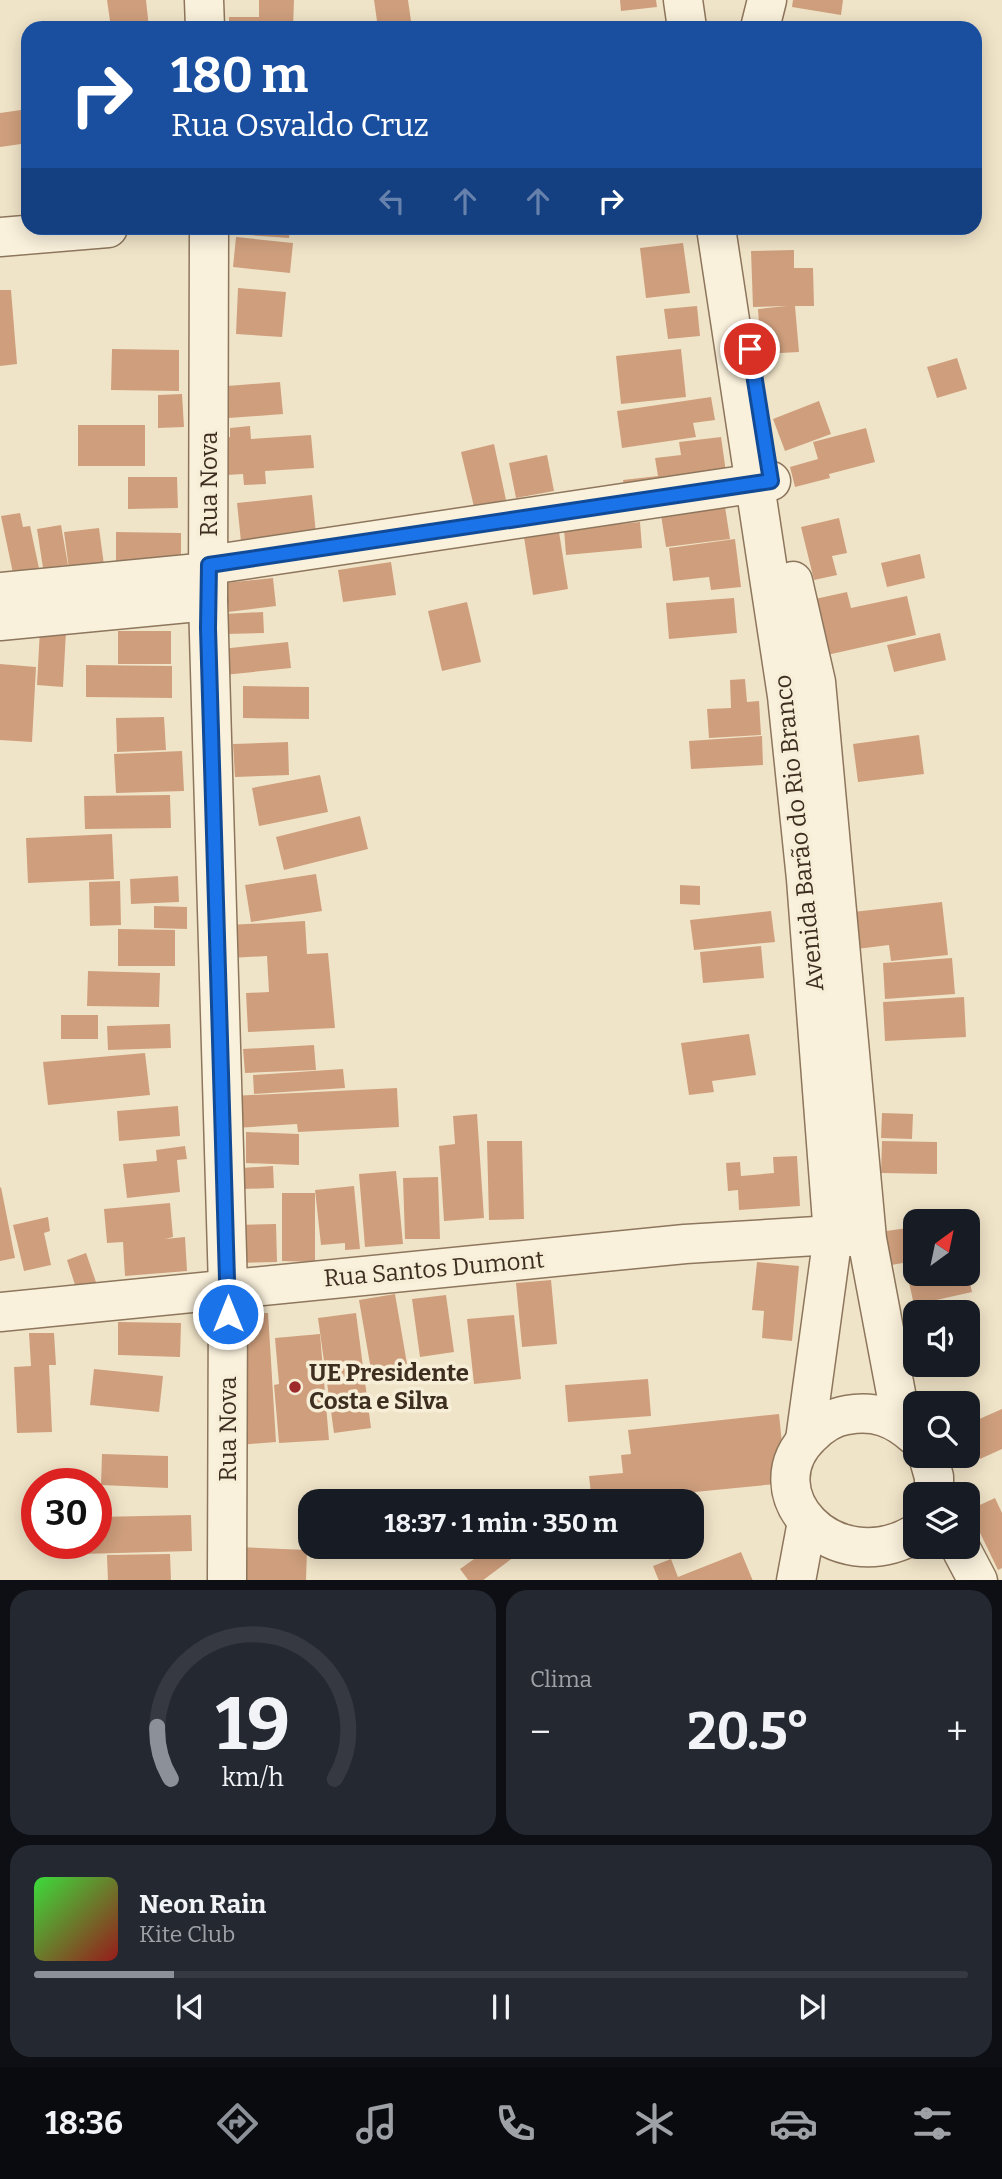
<!DOCTYPE html>
<html lang="pt">
<meta charset="utf-8">
<style>
body{margin:0;font-family:Bitter,serif;background:#242831;color:#f1f3f6;height:100vh;display:flex;flex-direction:column;font-size:26px;white-space:nowrap}
*{box-sizing:border-box;margin:0}
p{font-size:23px;color:#9ea1a6}
.icon{flex:none;width:38px;height:38px;fill:none;stroke:currentColor;stroke-width:2;stroke-linecap:round;stroke-linejoin:round}
.map{position:relative;height:1580px;overflow:hidden}
.drawer{display:flex;flex-direction:column;gap:10px;padding:10px;background:#0d0f14;flex:1}
.drawer>*{flex:none}
.top-card{position:absolute;left:21px;top:21px;width:961px;height:214px;border-radius:21px;box-shadow:0 4px 18px #0003;background:#1a4fa0;color:#fff;overflow:hidden}
.needle{width:46px;rotate:33deg}
.controls{position:absolute;left:903px;top:1209px;display:grid;gap:14px}
.controls a{display:grid;place-items:center;width:77px;height:77px;border-radius:14px;background:#171b24;box-shadow:0 4px 18px #0003;font-size:35px}
.speed{position:absolute;left:21px;top:1468px;display:flex;gap:14px;font-size:35px;font-weight:700;text-align:center}
.speed>*{display:grid;place-content:center;width:91px;height:91px;border-radius:50%;background:#171b24;box-shadow:0 4px 18px #0003;line-height:1}
.speed .limit{border:10px solid #d22;background:#fff;color:#111}
.pin{position:absolute;display:grid;place-items:center;width:60px;height:60px;color:#fff;margin:-30px;border:4px solid #fff;border-radius:50%;box-shadow:0 2px 7px #0007}
.me{position:absolute;width:77px;margin:-38px;rotate:0deg;stroke-linejoin:round;filter:drop-shadow(0 0 5px #0008)}
.turn{display:flex;align-items:center;gap:24px;height:147px;padding:0 35px;font-size:32px}
.turn .icon{width:91px;height:91px;stroke-width:2.5}
.turn b{display:block;font-size:49px;line-height:60px}
.lanes{display:flex;align-items:center;height:66px;padding:0 35px;background:#0003;justify-content:center;gap:35px;direction:ltr}
.lanes .off{opacity:.35}
.big{font-size:52px;font-weight:700;line-height:1.1}
.drawer .tile{flex:1;display:flex;flex-direction:column;justify-content:center;gap:10px;min-width:0;padding:0 24px;border-radius:21px;background:#242831}
.drawer .dial{align-items:center;gap:0}
.dial svg{height:182px;overflow:visible;fill:none;stroke:#363941;stroke-width:7;stroke-linecap:round;text-anchor:middle}
.dial text{fill:#f1f3f6;stroke:none}
.song{display:flex;align-items:center;gap:21px}
.cover{width:84px;height:84px;border-radius:10px;background:linear-gradient(135deg,hsl(120 70% 55%),hsl(0 70% 35%))}
.played{height:7px;border-radius:4px;background:linear-gradient(90deg,#8c9099 15%,#363941 15%)}
.keys{display:flex;justify-content:space-around;direction:ltr}
.heat{display:flex;justify-content:space-between;align-items:center;font-size:38px;direction:ltr}
.drawer .tiles{flex:1;display:grid;gap:10px;grid-template-columns:1fr 1fr}
.tile:last-child{grid-column:span 2}
.trip{position:absolute;left:298px;top:1489px;width:406px;height:70px;border-radius:21px;background:#171b24;box-shadow:0 4px 18px #0003;font-weight:700;line-height:70px;text-align:center}
.tabs{display:flex;height:112px;justify-content:space-around;align-items:center;background:#090b0e;color:#9ea1a6}
.tabs .icon{width:49px;height:49px}
.tabs .on{color:#8c9099}
.tabs b{font-size:32px;color:#f1f3f6}
.map>svg:first-child{display:block}
.building{fill:#cf9f7d}
.lines{fill:none;stroke-linecap:round;stroke-linejoin:round}
.minor-casing{stroke:#8d765c;stroke-width:41}
.minor{stroke:#faf1dc;stroke-width:38}
.route-casing{stroke:#114b97;stroke-width:18}
.route{stroke:#1a73e8;stroke-width:12}
.poi-dot{fill:#9e2a2b;stroke:#f7eed8;stroke-width:2.5}
.labels{text-anchor:middle;stroke-width:7;stroke-linejoin:round;paint-order:stroke}
.street-label{font-size:24px;fill:#3d2e20;stroke:#f7eed8}
.poi-label{font-size:24px;font-weight:bold;fill:#3d2e20;stroke:#f7eed8;text-anchor:start}
</style>
<div class="map">
<svg width="1002" height="1581" viewBox="0 0 1002 1581">
<rect width="100%" height="100%" fill="#f0e4c8"/>
<g class="building">
<polygon points="107,0 146,0 149,28 111,28"/>
<polygon points="259,0 294,0 293,28 229,28 229,17 259,17"/>
<polygon points="374,0 408,0 412,28 378,28"/>
<polygon points="620,0 656,0 657,7 621,11"/>
<polygon points="793,0 843,0 841,15 792,7"/>
<polygon points="789,24 812,26 812,28 789,28"/>
<polygon points="28,109 28,143 0,147 0,113"/>
<polygon points="222,228 290,228 289,238 222,233"/>
<polygon points="236,237 293,243 290,273 233,267"/>
<polygon points="683,243 690,293 646,298 640,248"/>
<polygon points="794,250 794,268 813,268 814,306 795,306 799,352 761,354 758,309 787,306 753,307 751,251"/>
<polygon points="238,288 286,292 282,337 236,334"/>
<polygon points="0,290 11,290 17,364 0,366"/>
<polygon points="697,306 700,336 668,339 664,309"/>
<polygon points="112,349 179,350 179,391 111,390"/>
<polygon points="681,349 686,397 621,404 616,356"/>
<polygon points="957,358 967,389 937,398 927,367"/>
<polygon points="280,382 283,414 229,418 227,386"/>
<polygon points="182,394 184,427 158,428 158,395"/>
<polygon points="711,397 715,420 693,423 696,437 622,448 617,411"/>
<polygon points="819,401 831,434 785,451 773,419"/>
<rect x="78" y="425" width="67" height="41"/>
<polygon points="250,426 251,439 311,435 314,468 265,471 266,484 244,485 243,474 227,475 224,438 230,437 230,428"/>
<polygon points="866,428 875,462 829,474 830,478 795,487 790,467 818,459 813,442"/>
<polygon points="721,437 727,479 625,493 623,480 658,476 655,458 681,455 679,442"/>
<polygon points="494,444 506,500 474,507 461,452"/>
<polygon points="547,455 554,491 516,498 509,463"/>
<polygon points="128,477 177,477 178,508 128,509"/>
<polygon points="312,495 317,543 242,551 237,503"/>
<polygon points="725,507 730,539 666,547 661,515"/>
<polygon points="20,513 23,527 30,526 40,573 14,578 1,516"/>
<polygon points="839,518 847,553 832,556 837,575 814,580 801,527"/>
<polygon points="640,522 642,548 566,555 564,529"/>
<polygon points="61,525 68,565 43,568 37,529"/>
<polygon points="99,528 104,565 69,569 64,532"/>
<polygon points="116,532 181,533 181,564 116,563"/>
<polygon points="559,532 568,589 533,595 524,537"/>
<polygon points="735,539 741,587 711,590 709,577 673,581 669,548"/>
<polygon points="920,554 925,578 887,587 881,563"/>
<polygon points="391,562 396,595 343,602 338,570"/>
<polygon points="273,578 276,606 228,612 225,583"/>
<polygon points="847,592 851,608 907,596 916,635 827,655 815,599"/>
<polygon points="734,598 737,633 669,639 666,603"/>
<polygon points="467,602 481,662 442,671 428,611"/>
<polygon points="263,612 264,633 225,634 224,614"/>
<polygon points="40,629 66,631 63,687 37,685"/>
<rect x="118" y="631" width="53" height="33"/>
<polygon points="940,633 946,660 894,672 887,645"/>
<polygon points="288,642 291,668 224,675 221,649"/>
<polygon points="0,664 36,667 32,742 0,740"/>
<polygon points="86,665 172,666 172,698 86,697"/>
<polygon points="745,679 747,702 759,701 761,735 709,738 707,709 731,708 730,680"/>
<polygon points="243,686 309,687 309,719 243,718"/>
<polygon points="164,717 166,750 117,752 116,718"/>
<polygon points="919,735 924,774 858,782 853,744"/>
<polygon points="762,736 763,765 691,769 689,741"/>
<polygon points="288,742 289,775 235,777 233,744"/>
<polygon points="182,751 184,791 116,793 114,754"/>
<polygon points="320,775 328,812 259,826 252,788"/>
<polygon points="170,795 171,828 85,829 84,796"/>
<polygon points="360,816 368,849 284,870 276,837"/>
<polygon points="112,834 114,879 28,883 26,838"/>
<polygon points="316,874 322,911 251,922 245,885"/>
<polygon points="178,876 179,902 131,904 130,879"/>
<polygon points="120,881 121,925 90,926 89,882"/>
<polygon points="680,885 700,886 700,905 680,904"/>
<polygon points="942,902 948,955 891,961 889,945 857,949 853,912"/>
<polygon points="154,906 187,907 187,929 154,928"/>
<polygon points="771,911 775,942 694,950 690,920"/>
<polygon points="305,921 307,954 328,953 335,1028 248,1032 246,993 269,992 267,956 231,958 229,925"/>
<polygon points="118,929 175,930 175,966 118,966"/>
<polygon points="761,946 764,978 703,983 700,952"/>
<polygon points="952,958 955,994 885,999 883,963"/>
<polygon points="88,971 160,973 159,1007 87,1006"/>
<polygon points="964,997 966,1037 885,1041 883,1002"/>
<rect x="61" y="1015" width="37" height="24"/>
<polygon points="170,1024 171,1048 108,1050 107,1026"/>
<polygon points="749,1034 756,1075 712,1081 714,1092 689,1095 681,1043"/>
<polygon points="314,1045 316,1070 245,1073 243,1049"/>
<polygon points="145,1053 150,1095 48,1105 43,1062"/>
<polygon points="343,1069 345,1088 254,1094 253,1075"/>
<polygon points="397,1088 399,1127 298,1132 297,1124 235,1128 232,1096"/>
<polygon points="178,1106 180,1136 119,1141 117,1111"/>
<polygon points="882,1113 913,1114 912,1139 881,1138"/>
<polygon points="477,1114 484,1218 444,1221 439,1146 455,1144 453,1116"/>
<polygon points="246,1132 299,1134 299,1165 246,1163"/>
<polygon points="487,1141 522,1141 524,1219 489,1220"/>
<polygon points="882,1141 937,1142 937,1174 881,1173"/>
<polygon points="185,1146 187,1159 177,1160 180,1192 127,1198 123,1164 157,1161 156,1150"/>
<polygon points="797,1156 800,1206 739,1210 738,1190 728,1191 726,1163 740,1162 741,1176 774,1173 773,1157"/>
<polygon points="273,1166 274,1188 243,1189 241,1168"/>
<polygon points="396,1171 403,1244 365,1247 359,1174"/>
<polygon points="438,1177 440,1239 405,1239 403,1178"/>
<polygon points="354,1186 360,1249 345,1250 345,1243 321,1245 315,1190"/>
<polygon points="1,1187 15,1258 0,1261 0,1188"/>
<polygon points="282,1193 315,1193 315,1262 282,1261"/>
<polygon points="170,1203 173,1237 165,1239 185,1237 187,1271 125,1276 123,1242 107,1243 104,1209"/>
<polygon points="48,1217 50,1231 44,1233 51,1265 24,1271 13,1225"/>
<polygon points="276,1224 277,1262 236,1263 235,1225"/>
<polygon points="915,1227 915,1261 891,1265 886,1231"/>
<polygon points="86,1253 97,1285 77,1291 67,1260"/>
<polygon points="757,1262 799,1266 792,1341 762,1338 764,1311 752,1310"/>
<polygon points="915,1267 915,1274 968,1274 972,1292 914,1305 906,1269"/>
<polygon points="551,1280 557,1344 522,1347 516,1283"/>
<polygon points="395,1294 407,1364 371,1370 359,1300"/>
<polygon points="446,1295 454,1352 420,1357 412,1299"/>
<polygon points="268,1313 276,1442 239,1445 231,1314"/>
<polygon points="356,1313 371,1428 334,1433 318,1318"/>
<polygon points="514,1315 521,1379 474,1384 467,1319"/>
<polygon points="118,1322 181,1323 180,1357 118,1355"/>
<polygon points="29,1333 54,1333 56,1365 49,1365 52,1432 17,1433 14,1367 31,1366"/>
<polygon points="320,1334 329,1440 279,1443 274,1385 279,1384 275,1338"/>
<polygon points="94,1369 163,1376 159,1412 90,1405"/>
<polygon points="648,1379 651,1416 568,1422 565,1385"/>
<polygon points="1002,1409 1002,1449 980,1459 968,1431 968,1424"/>
<polygon points="779,1414 786,1483 592,1502 589,1476 623,1473 621,1455 631,1454 628,1430"/>
<polygon points="102,1454 168,1456 168,1488 101,1485"/>
<polygon points="995,1498 1002,1513 1002,1568 998,1570 969,1510"/>
<polygon points="191,1515 192,1551 81,1554 80,1544 96,1544 96,1517"/>
<polygon points="236,1547 307,1550 306,1581 235,1581"/>
<polygon points="491,1547 507,1547 514,1557 482,1581 469,1581 460,1569"/>
<polygon points="741,1552 753,1581 659,1581 653,1566 671,1559 678,1577"/>
<polygon points="170,1554 171,1581 108,1581 107,1555"/>
</g>
<g class="lines">
<defs>
<g id="minor">
<polyline points="204,0 205,28"/>
<polyline points="683,0 687,28"/>
<polyline points="760,28 767,0"/>
<polyline points="209,228 208,601 228,1288 227,1581"/>
<polyline points="716,228 787,696 806,879 833,1235 805,1440"/>
<polyline points="0,237 108,228"/>
<polyline points="209,565 771,481"/>
<polyline points="793,581 816,682 867,1239 902,1425"/>
<polyline points="0,592 209,572"/>
<polyline points="0,621 208,601"/>
<polyline points="0,1312 685,1244 833,1235 859,1238"/>
<path d="M915,1436C895,1418 875,1410 847,1415C833,1417 821,1425 811,1435C751,1492 833,1581 915,1534"/>
<polyline points="928,1456 934,1477 934,1494"/>
<polyline points="960,1547 978,1581"/>
<polyline points="796,1581 806,1527"/>
</g>
</defs>
<use href="#minor" class="minor-casing"/>
<use href="#minor" class="minor"/>
</g>
<g class="lines">
<defs>
<polyline id="route" points="228,1314 208,628 209,565 771,481 750,349"/>
</defs>
<use href="#route" class="route-casing"/>
<use href="#route" class="route"/>
</g>
<circle class="poi-dot" cx="295" cy="1387" r="7"/>
<g class="labels">
<g class="street-label">
<text transform="translate(209 484) rotate(-90)" y="8">Rua Nova</text>
<text transform="translate(799 833) rotate(-96)" y="8">Avenida Barão do Rio Branco</text>
<text transform="translate(434 1269) rotate(-5)" y="8">Rua Santos Dumont</text>
<text transform="translate(228 1429) rotate(-90)" y="8">Rua Nova</text>
</g>
<g class="poi-label">
<text x="309" y="1381">UE Presidente<tspan x="309" dy="28">Costa e Silva</tspan></text>
</g>
</g>
</svg>
<div class="controls">
<a><svg class="needle" viewBox="-14 -14 28 28"><path d="M0-13l5 13h-10z" fill="#e53935"/><path d="M0 13l5-13h-10z" fill="#9ea1a6"/></svg></a>
<a><svg class="icon" aria-label="sound" viewBox="0 0 24 24"><path d="M4 9h4l5-4v14l-5-4H4zM17 9q2 3 0 6"/></svg></a>
<a><svg class="icon" aria-label="search" viewBox="0 0 24 24"><circle cx="10" cy="10" r="6"/><path d="M15 15l6 6"/></svg></a>
<a><svg class="icon" aria-label="layers" viewBox="0 0 24 24"><path d="M12 4l9 5-9 5-9-5zM3 14l9 5 9-5"/></svg></a>
</div>
<div class="speed"><div class="limit">30</div></div>
<div class="pin" style="left:750px;top:349px;background:#d93025"><svg class="icon" aria-label="arrive" viewBox="0 0 24 24"><path d="M6 21V4h12l-3 4 3 4H6"/></svg></div>
<svg class="me" style="left:228px;top:1314px" viewBox="-20 -20 40 40"><circle r="17" fill="#1a73e8" stroke="#fff" stroke-width="3"/><path d="M0-11L8 9 0 5-8 9z" fill="#fff"/></svg>
<div class="trip">18:37 · 1 min · 350 m</div>
<div class="top-card">
<div class="turn"><svg class="icon" aria-label="right" viewBox="0 0 24 24"><path d="M7 20v-9h11M14 6l5 5-5 5"/></svg><div><b>180 m</b>Rua Osvaldo Cruz</div></div>
<div class="lanes"><svg class="icon off" aria-label="left" viewBox="0 0 24 24"><path d="M17 20v-9H6M10 6l-5 5 5 5"/></svg><svg class="icon off" aria-label="ahead" viewBox="0 0 24 24"><path d="M12 20V5M6 11l6-6 6 6"/></svg><svg class="icon off" aria-label="ahead" viewBox="0 0 24 24"><path d="M12 20V5M6 11l6-6 6 6"/></svg><svg class="icon" aria-label="right" viewBox="0 0 24 24"><path d="M7 20v-9h11M14 6l5 5-5 5"/></svg></div>
</div>
</div>
<section class="drawer">
<div class="tiles">
<div class="tile dial"><svg viewBox="0 0 100 80">
<path d="M14 69A42 42 0 1 1 86 69"/>
<path d="M14 69A42 42 0 0 1 8 46" stroke="#8c9099"/>
<text x="50" y="56" font-size="32" font-weight="700">19</text>
<text x="50" y="72" font-size="11">km/h</text>
</svg></div>
<div class="tile"><p>Clima</p>
<div class="heat"><a>−</a><b class="big">20.5°</b><a>+</a></div>
</div>
<div class="tile">
<div class="song"><i class="cover"></i><div><b>Neon Rain</b><p>Kite Club</p></div></div>
<div class="played"></div>
<div class="keys"><svg class="icon" aria-label="previous" viewBox="0 0 24 24"><path d="M18 5L8 12l10 7zM5 5v14"/></svg><svg class="icon" aria-label="pause" viewBox="0 0 24 24"><path d="M8 5v14M16 5v14"/></svg><svg class="icon" aria-label="next" viewBox="0 0 24 24"><path d="M6 5l10 7-10 7zM19 5v14"/></svg></div>
</div>
</div>
</section>
<nav class="tabs">
<b>18:36</b>
<svg class="icon on" aria-label="directions" viewBox="0 0 24 24"><path d="M12 3l9 9-9 9-9-9zM9 14v-3h6M13 9l2 2-2 2"/></svg>
<svg class="icon" aria-label="music" viewBox="0 0 24 24"><path d="M9 18V5l10-2v13"/><circle cx="6" cy="18" r="3"/><circle cx="16" cy="16" r="3"/></svg>
<svg class="icon" aria-label="phone" viewBox="0 0 24 24"><path d="M5 4h4l2 5-3 2q2 4 5 5l2-3 5 2v4C11 20 4 13 5 4z"/></svg>
<svg class="icon" aria-label="climate" viewBox="0 0 24 24"><path d="M12 3v18M4 7l16 10M4 17L20 7"/></svg>
<svg class="icon" aria-label="car" viewBox="0 0 24 24"><path d="M5 17H2v-5l4-1 3-4h7l3 4 3 1v5h-3M9 17h6M6 11h13"/><circle cx="7" cy="17" r="2"/><circle cx="17" cy="17" r="2"/></svg>
<svg class="icon" aria-label="filters" viewBox="0 0 24 24"><path d="M4 7h16M4 17h16"/><circle cx="9" cy="7" r="2"/><circle cx="15" cy="17" r="2"/></svg>
</nav>
